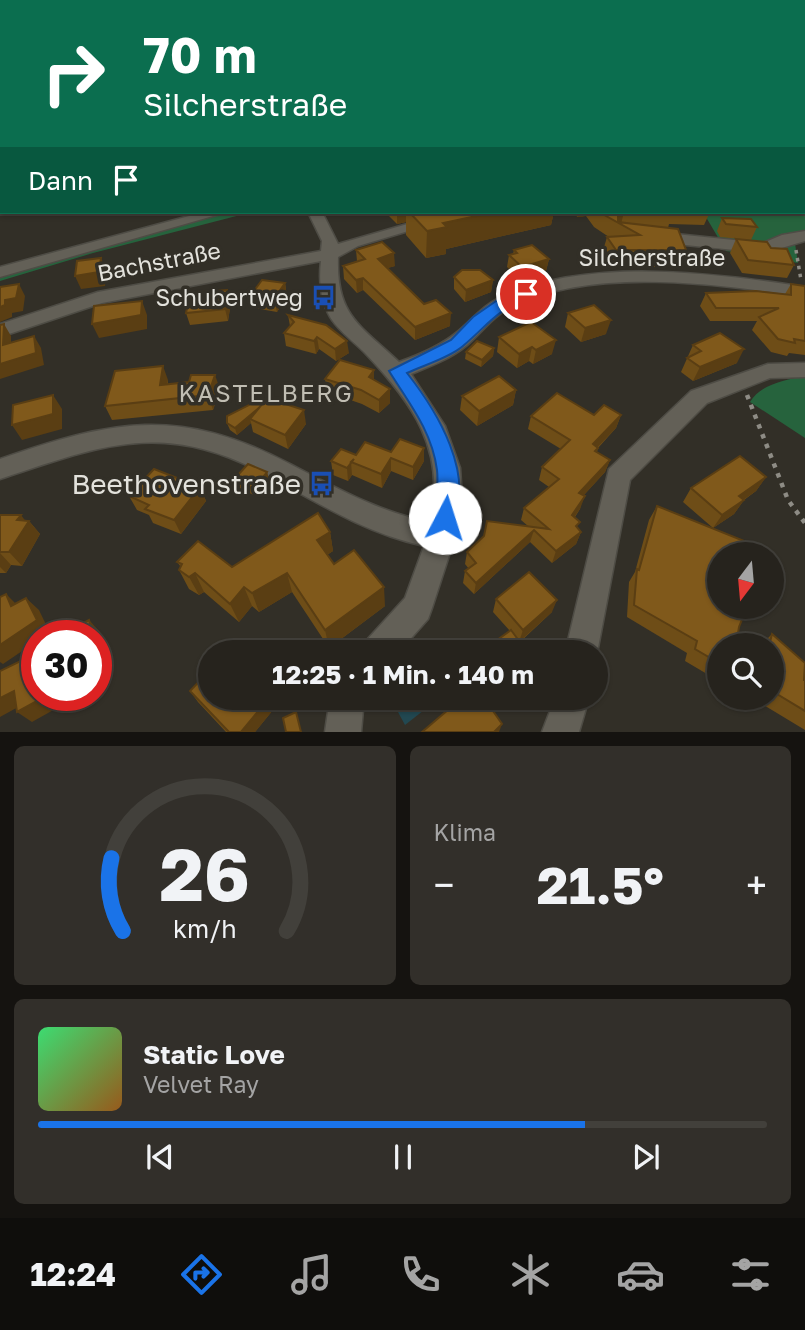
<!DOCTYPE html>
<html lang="de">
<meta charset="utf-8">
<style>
body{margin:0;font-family:"Golos Text",sans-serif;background:#322f2a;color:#f1f3f6;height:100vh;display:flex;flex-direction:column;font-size:26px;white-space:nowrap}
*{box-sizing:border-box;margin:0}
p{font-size:23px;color:#a4a4a4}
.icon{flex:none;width:38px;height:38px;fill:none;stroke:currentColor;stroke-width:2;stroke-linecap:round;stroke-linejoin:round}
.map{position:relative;height:732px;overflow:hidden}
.sheet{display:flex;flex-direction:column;gap:14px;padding:14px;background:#151310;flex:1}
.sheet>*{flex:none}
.guide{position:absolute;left:0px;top:0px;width:805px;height:214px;box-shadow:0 2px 5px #0004,0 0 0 2px #42403b;background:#0b6e4f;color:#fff;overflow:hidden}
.needle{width:46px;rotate:196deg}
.buttons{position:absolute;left:707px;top:542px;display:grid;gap:14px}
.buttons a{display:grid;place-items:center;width:77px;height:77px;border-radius:50%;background:#26231d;box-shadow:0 2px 5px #0004,0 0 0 2px #42403b;font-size:35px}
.speed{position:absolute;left:21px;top:620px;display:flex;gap:14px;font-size:35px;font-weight:700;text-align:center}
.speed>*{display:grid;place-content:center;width:91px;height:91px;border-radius:50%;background:#26231d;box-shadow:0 2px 5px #0004,0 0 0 2px #42403b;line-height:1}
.speed .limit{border:10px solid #d22;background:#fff;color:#111}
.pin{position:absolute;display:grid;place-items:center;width:60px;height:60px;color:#fff;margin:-30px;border:4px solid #fff;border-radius:50%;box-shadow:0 2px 7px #0007}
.me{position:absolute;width:77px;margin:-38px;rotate:5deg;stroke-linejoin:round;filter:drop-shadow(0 0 5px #0008)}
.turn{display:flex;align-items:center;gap:24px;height:147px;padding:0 28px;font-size:32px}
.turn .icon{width:91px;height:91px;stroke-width:2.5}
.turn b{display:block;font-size:49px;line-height:60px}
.then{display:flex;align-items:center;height:66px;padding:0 28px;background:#0003;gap:14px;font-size:26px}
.big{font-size:52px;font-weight:700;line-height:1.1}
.sheet .widget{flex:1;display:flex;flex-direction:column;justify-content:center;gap:10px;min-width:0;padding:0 24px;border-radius:10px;background:#322f2a}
.sheet .dial{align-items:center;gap:0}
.dial svg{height:182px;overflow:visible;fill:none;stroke:#42403b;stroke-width:7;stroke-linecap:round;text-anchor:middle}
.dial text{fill:#f1f3f6;stroke:none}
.song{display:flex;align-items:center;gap:21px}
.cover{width:84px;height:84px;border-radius:10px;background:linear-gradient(135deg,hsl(140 70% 55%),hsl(30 70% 35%))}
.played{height:7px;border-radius:4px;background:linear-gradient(90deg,#1a73e8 75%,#42403b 75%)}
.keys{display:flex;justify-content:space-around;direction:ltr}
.heat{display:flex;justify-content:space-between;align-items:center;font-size:38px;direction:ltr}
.sheet .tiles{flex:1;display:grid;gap:14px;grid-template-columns:1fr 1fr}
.widget:last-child{grid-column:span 2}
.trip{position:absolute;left:198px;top:640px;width:410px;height:70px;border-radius:35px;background:#26231d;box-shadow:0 2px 5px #0004,0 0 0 2px #42403b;font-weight:700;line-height:70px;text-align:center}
.dock{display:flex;height:112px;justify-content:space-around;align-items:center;background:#0f0e0c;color:#a4a4a4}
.dock .icon{width:49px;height:49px}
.dock .on{color:#1a73e8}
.dock b{font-size:32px;color:#f1f3f6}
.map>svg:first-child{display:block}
.green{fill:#26633d}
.water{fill:#224851}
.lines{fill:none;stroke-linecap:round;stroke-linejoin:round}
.lane-casing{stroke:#4e4c45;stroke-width:3}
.street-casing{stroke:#4e4c45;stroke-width:3}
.secondary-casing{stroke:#4e4c45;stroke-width:3}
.path-far1{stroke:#8e8c85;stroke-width:3.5;stroke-dasharray:3.5 4.5;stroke-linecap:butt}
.path{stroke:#8e8c85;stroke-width:4.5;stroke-dasharray:4.5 6;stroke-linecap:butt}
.lane{fill:#636057;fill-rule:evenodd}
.street{fill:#636057;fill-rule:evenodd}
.secondary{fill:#636057;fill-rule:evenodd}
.wall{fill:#6e4d17}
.shaded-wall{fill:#5a3e13}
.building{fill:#80591b;stroke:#5a3e13;stroke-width:2}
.route{fill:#1a73e8;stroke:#114b97;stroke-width:2}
.labels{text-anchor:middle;stroke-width:7;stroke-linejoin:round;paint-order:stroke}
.street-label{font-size:23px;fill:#e3e2dc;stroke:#322f27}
.poi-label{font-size:23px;fill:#e3e2dc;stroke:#322f27;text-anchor:end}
.neighbourhood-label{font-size:24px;letter-spacing:2px;fill:#c1beb3;stroke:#322f27}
.near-poi-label{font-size:28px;fill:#e3e2dc;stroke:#322f27;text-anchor:end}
</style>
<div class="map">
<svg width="805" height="732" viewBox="0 0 805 732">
<rect width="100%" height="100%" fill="#322f27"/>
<g class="green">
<polygon points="203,212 252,212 93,253 0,281 0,268"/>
<polygon points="703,212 805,212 805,234 794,237 798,263 726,251"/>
<path d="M805,376V438L750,402C761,384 785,380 805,376Z"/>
</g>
<polygon class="water" points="416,698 432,698 433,703 405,725 398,712"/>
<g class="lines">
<defs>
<rect id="lane" x="0" y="132" width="2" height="4"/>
<g id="street">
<rect x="803" y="96" width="2" height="7"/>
<polygon points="803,206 805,206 805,215 797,212 803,212"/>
<path d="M308,212H322L338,244L449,212H472L358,246L338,257C336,316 360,325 399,362C419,355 439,347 456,333C470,322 481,307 497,299C585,256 712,273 805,287V297C717,284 593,266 511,307C494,315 482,332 467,345C450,359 431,366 411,374L445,426L460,468L462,498L455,537L432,608L428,619L398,653H360L365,642L405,598L424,546C369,534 323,506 274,479C168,419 107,443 0,479V459C112,420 178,406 288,463C335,487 378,512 430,522C447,450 412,402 364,352C353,341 334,327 328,313C320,297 319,278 321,261L102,303L0,337V324L98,292L321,251L322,241Z"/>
<polygon points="805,231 805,241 765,253 656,242 648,237 656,232 763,243 782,235"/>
<polygon points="805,363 805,377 770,378 707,403 630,480 597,653 595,658 595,653 565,653 609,469 691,391 768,364"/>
<polygon points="330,698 364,698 361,732 325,732"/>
<polygon points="555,698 589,698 579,732 542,732"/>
</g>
<polygon id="secondary" points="204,212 227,212 0,277 0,267"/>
</defs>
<use href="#lane" class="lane-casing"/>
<use href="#street" class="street-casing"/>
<use href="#secondary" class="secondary-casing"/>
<polyline class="path-far1" points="796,250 801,280"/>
<polyline class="path" points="747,395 788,500 805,523"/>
<use href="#lane" class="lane"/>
<use href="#street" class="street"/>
<use href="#secondary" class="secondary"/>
</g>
<g class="wall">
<polygon points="803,137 805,138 805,198 803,198"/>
<polygon points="389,212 554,212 551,225 446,249 446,254 426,258 406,235 406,222 397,224 389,216"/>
<polygon points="570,212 710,212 704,225 669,224 668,228 686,250 680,267 611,267 602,254 607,237 609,237 594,227 586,216 578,217"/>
<polygon points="722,218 757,227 751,240 720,237 717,231"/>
<polygon points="736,239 771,248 794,265 787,278 742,273 730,253"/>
<polygon points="356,250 395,266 387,268 424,304 450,326 415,340 363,290 357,293 344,279 343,266 357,261"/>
<polygon points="514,250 549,259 546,271 520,279 507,267 509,255 513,254"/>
<polygon points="454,277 493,280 491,292 465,302 454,289"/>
<polygon points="285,283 287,296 277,312 254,308 251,295"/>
<polygon points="791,284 805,286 805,355 789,353 787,356 771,352 752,330 757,321 710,321 700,306 706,293 785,294"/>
<polygon points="231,302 228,321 190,325 186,313"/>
<polygon points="568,313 606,334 581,342 565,327"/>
<polygon points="288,315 349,353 336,361 319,349 316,354 286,346 284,333 290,326"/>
<polygon points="531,322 552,354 533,364 529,361 517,368 497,352 499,337"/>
<polygon points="693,345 737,363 693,381 681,372"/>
<polygon points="494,348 493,356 481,367 465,359 466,352"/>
<polygon points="374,370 374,380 390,389 390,403 379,413 362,404 327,392 325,379"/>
<polygon points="168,380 168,384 220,389 213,410 112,420 105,406"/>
<polygon points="516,390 513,405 477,426 460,410 462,396"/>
<polygon points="265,400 306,424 288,449 253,432 251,423 237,435 230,430 227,423"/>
<polygon points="594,415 621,415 616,428 598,448 597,452 610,460 605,472 583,496 580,509 575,517 577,528 581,532 576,544 552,563 530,542 474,594 463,583 465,571 469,569 465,564 467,552 528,526 521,520 524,508 549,487 539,480 542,467 561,449 528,429 531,416"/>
<polygon points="424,448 424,461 413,480 391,471 382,488 352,475 348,481 333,475 331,461 356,455"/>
<polygon points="267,472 269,479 256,496 240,489 237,476"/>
<polygon points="766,477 756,491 744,500 734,514 713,528 683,502 691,488"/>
<polygon points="200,487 206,501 181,534 153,523 149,515 137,510 129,496"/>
<polygon points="657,506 719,646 719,676 710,671 707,674 685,661 687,653 627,617 629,582 635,572 649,520"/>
<polygon points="0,515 29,521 40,534 22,566 11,565 6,573 0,573"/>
<polygon points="330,532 333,551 327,555 334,564 385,606 329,648 292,592 259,612 252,606 239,622 204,592 199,595 189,589 179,570 181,567 177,562 232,567"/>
<polygon points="496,599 552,612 520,642 525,649 524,653 494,653 492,649 493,643 510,631 493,612"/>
<polygon points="772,634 805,680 805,730 752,698 772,698 772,646 760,646"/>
<polygon points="190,691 210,698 273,698 277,705 255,732 226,732 198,702"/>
</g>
<g class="shaded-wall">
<polygon points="397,212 406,212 406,222 397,224"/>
<polygon points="495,212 554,212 551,225 446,249 446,254 426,258 427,231 443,223"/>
<polygon points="580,212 587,212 586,216 578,217"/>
<polygon points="618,212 624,212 621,224 615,221"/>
<polygon points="394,253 395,266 378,271 378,259"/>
<polygon points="101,258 107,271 105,286 81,289 75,276"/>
<polygon points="549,259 546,271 520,279 522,267"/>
<polygon points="363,278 363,290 357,293 356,280"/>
<polygon points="493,280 491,292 465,302 466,290"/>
<polygon points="285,283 287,296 277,312 274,299"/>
<polygon points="19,284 25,296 23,311 12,313 12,317 0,322 0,307"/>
<polygon points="227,290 231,302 228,321 225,309"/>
<polygon points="142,301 147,315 147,329 99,338 92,324"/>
<polygon points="451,313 450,326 415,340 415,327"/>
<polygon points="611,320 606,334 581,342 585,328"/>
<polygon points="4,324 11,336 11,357 3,345"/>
<polygon points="34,336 41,348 44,365 0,379 0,364"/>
<polygon points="317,337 319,349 316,354 314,341"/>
<polygon points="556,340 552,354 533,364 536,350"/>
<polygon points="347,341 349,353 336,361 335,349"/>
<polygon points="532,347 529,361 517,368 519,354"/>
<polygon points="494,348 493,356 481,367 482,360"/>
<polygon points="744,349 737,363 693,381 700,367"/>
<polygon points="163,366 168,380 165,399 160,385"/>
<polygon points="374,370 374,384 369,377"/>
<polygon points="215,375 220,389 213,410 208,395"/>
<polygon points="390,389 390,403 379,413 379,400"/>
<polygon points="516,390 513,405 477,426 479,411"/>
<polygon points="53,395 62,409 62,429 22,440 12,425"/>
<polygon points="266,401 250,419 251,423 237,435 235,428"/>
<polygon points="304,410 306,424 288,449 285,435"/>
<polygon points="621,415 616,428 588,457 593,444"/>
<polygon points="424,448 424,461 413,480 413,467"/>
<polygon points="391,458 391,471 382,488 381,474"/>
<polygon points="610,460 605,472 574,506 579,493"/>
<polygon points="351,462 352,475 348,481 347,468"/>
<polygon points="267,472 269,479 256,496 254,489"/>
<polygon points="766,477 756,491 736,505 744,500 734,514 713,528 722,515 739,496"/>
<polygon points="200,487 206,501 181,534 174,520"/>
<polygon points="585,496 580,509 567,527 572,515"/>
<polygon points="21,515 27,523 29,521 40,534 22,566 9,552 17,520"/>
<polygon points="534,530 530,542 474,594 476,583"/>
<polygon points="330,532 333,551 320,559 317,540"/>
<polygon points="581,532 576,544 552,563 556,551"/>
<polygon points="0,553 11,565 6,573 0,567"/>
<polygon points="195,573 204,592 199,595 189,577"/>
<polygon points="287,573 292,592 259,612 252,593"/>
<polygon points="244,587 252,606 239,622 230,604"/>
<polygon points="384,587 385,606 329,648 325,630"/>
<polygon points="6,594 19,607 11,606"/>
<polygon points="26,598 39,610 50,633 46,635 37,635 37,641 3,664 0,662 0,645"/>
<polygon points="557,600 552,612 519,642 523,630"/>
<polygon points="89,620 100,632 111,677 96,686 96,635 93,635"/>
<polygon points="14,691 29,701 0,717 0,698"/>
<polygon points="48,695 80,695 32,722 17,712"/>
<polygon points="269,698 273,698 277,705 255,732 241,732"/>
<polygon points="502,724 499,732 494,732"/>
</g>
<g class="building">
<polygon points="803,137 805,138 805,183 803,183"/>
<polygon points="409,212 495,212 443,223 447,227 427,231"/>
<polygon points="599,212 618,212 618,222 678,229 686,250 616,250 607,237 640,235"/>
<polygon points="650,212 672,212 673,214"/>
<polygon points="722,218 751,219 757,227 726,224"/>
<polygon points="736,239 767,242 771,248 787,249 794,265 748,260"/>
<polygon points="382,242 394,253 378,259 424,304 436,300 451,313 415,327 363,278 356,280 343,266 365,259 356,250"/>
<polygon points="532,245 549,259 522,267 509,255 517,253 514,250"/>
<polygon points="101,258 99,272 75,276 77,261"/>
<polygon points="462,270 480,270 493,280 466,290 454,277"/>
<polygon points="262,280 285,283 274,299 251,295"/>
<polygon points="19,284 16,298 5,300 5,305 0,307 0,287"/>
<polygon points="791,284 805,286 805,341 794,339 795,343 778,339 759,317 779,308 716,308 706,293 756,291 791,295"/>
<polygon points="227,290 225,309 186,313 190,293"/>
<polygon points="142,301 141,315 92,324 94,306"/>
<polygon points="594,305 611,320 585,328 568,313"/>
<polygon points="288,315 326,325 347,341 335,349 317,337 314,341 284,333 294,322"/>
<polygon points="531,322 556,340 536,350 532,347 519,354 499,337"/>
<polygon points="4,324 3,345 34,336 36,353 0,364 0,325"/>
<polygon points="720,333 744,349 700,367 687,358 701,351 693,345"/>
<polygon points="477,341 494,348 482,360 466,352"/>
<polygon points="340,360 374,370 369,377 390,389 379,400 361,390 325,379"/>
<polygon points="163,366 160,385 189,382 191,375 215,375 208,395 105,406 115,371"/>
<polygon points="499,376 516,390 479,411 462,396"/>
<polygon points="557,393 594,415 604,405 621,415 593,444 598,448 595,451 610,460 579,493 585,496 572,515 580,522 576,526 581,532 556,551 534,530 476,583 465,571 476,563 467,552 484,536 487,521 549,529 524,508 559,479 542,467 570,440 531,416"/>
<polygon points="53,395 53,414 12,425 13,405"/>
<polygon points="263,398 265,400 260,407 235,428 227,423 227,416"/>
<polygon points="267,398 304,410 285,435 250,419"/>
<polygon points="400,439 424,448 413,467 391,458 381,474 351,462 354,459 347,468 331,461 341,449 356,455 365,442 391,452"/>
<polygon points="740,456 766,477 739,496 744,500 722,515 691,488"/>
<polygon points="248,464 267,472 254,489 238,482 241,478 237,476"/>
<polygon points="154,469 200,487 174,520 145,509 149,505 129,496"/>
<polygon points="657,506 754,545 757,555 719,555 719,607 747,607 739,627 736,646 719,646 719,663 695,649 697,641 634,605 637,569 639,570"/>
<polygon points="318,513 330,532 317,540 334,564 354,550 384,587 325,630 287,573 252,593 244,587 230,604 195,573 189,577 179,570 182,564 177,562 198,541 232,567"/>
<polygon points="0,515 21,515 17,520 29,521 9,552 0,552"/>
<polygon points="529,572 557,600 523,630 496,599"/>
<polygon points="6,594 11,606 26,598 37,620 0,645 0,597"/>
<polygon points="89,620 93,635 61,635"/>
<polygon points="511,630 525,649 520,653 500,653 493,643"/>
<polygon points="772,634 805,663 804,680 805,680 805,711 772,691 772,646 769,646"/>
<polygon points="96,651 100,666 96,668"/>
<polygon points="37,653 37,695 48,695 17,712 14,691 0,698 0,671"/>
<polygon points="210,670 210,698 269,698 241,732 229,732 190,691"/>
<polygon points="462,698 484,698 502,724 494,732 422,732"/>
<polygon points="296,712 301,732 286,732 283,718"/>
</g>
<linearGradient id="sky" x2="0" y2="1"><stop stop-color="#1c1a15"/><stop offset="0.42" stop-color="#494d52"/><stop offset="1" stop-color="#494d52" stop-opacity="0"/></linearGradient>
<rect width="805" height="177" fill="url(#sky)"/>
<path class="route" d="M526,290L530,291V297C495,311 490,323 463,346C449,358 424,365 407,373C437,411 476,475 452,524L445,527L438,524C434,517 439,484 437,470C432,431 409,403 389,371L451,340L473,317L499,299Z"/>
<defs>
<symbol id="bus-bare" viewBox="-9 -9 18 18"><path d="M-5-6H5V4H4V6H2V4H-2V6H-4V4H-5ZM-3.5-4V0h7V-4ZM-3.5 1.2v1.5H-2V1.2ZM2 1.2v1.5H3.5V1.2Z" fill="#1a4fb4" stroke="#322f27" stroke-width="2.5" paint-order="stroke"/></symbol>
</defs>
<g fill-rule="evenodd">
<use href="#bus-bare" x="306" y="280" width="35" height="35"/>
<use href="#bus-bare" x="304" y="466" width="35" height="35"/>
</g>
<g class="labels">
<g class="street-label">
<text x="652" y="266">Silcherstraße</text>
<text transform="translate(159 262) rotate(-11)" y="8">Bachstraße</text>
</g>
<g class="poi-label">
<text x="303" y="306">Schubertweg</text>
</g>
<g class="neighbourhood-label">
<text x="266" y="402">KASTELBERG</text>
</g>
<g class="near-poi-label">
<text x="301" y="494">Beethovenstraße</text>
</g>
</g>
</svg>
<div class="buttons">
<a><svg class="needle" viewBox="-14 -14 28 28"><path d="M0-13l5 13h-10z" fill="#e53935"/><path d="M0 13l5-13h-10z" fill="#a4a4a4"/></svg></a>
<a><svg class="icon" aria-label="search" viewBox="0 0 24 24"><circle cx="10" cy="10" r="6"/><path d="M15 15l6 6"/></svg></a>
</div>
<div class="speed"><div class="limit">30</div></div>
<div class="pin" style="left:526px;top:294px;background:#d93025"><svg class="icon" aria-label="arrive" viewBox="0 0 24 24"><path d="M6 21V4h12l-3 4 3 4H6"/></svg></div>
<svg class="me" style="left:445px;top:518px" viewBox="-20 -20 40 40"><circle r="19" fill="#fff"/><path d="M0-13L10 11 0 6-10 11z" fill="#1a73e8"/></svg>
<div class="trip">12:25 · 1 Min. · 140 m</div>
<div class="guide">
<div class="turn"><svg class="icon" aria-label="right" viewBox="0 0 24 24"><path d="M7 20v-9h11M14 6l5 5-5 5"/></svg><div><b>70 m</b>Silcherstraße</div></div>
<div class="then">Dann<svg class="icon" aria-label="arrive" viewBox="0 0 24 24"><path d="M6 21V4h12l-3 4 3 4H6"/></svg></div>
</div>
</div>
<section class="sheet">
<div class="tiles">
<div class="widget dial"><svg viewBox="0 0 100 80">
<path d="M14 69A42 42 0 1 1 86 69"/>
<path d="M14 69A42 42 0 0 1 9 37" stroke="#1a73e8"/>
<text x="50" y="56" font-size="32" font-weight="700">26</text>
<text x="50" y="72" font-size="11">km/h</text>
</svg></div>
<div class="widget"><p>Klima</p>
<div class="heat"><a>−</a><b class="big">21.5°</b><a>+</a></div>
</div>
<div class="widget">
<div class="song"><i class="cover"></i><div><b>Static Love</b><p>Velvet Ray</p></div></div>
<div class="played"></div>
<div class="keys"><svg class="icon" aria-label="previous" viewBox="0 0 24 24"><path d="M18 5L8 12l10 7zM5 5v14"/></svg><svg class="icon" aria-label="pause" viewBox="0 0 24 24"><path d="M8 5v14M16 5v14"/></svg><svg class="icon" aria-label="next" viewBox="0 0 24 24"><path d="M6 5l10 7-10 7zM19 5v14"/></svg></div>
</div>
</div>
</section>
<nav class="dock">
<b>12:24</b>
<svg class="icon on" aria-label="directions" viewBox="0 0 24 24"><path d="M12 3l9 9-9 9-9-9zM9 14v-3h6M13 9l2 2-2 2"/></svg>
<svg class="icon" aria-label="music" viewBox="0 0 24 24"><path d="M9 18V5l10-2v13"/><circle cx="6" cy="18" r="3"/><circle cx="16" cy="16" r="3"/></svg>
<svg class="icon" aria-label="phone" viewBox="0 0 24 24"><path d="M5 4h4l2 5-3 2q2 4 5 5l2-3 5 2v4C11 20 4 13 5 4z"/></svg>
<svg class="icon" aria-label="climate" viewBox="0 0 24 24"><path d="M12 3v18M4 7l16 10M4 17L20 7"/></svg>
<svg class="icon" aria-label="car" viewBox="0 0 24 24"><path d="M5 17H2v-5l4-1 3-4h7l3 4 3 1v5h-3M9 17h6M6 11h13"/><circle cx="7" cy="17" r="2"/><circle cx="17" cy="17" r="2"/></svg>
<svg class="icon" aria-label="filters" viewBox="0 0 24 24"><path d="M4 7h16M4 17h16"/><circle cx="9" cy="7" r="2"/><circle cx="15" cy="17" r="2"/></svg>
</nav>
